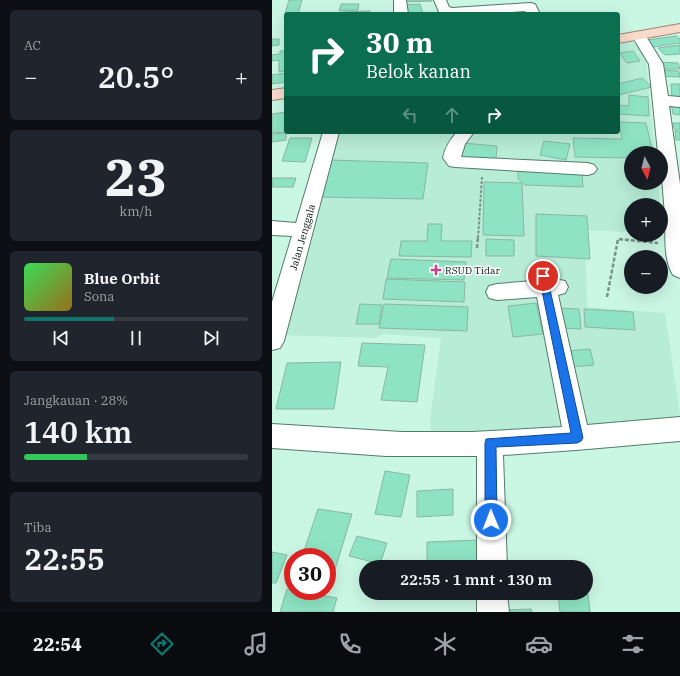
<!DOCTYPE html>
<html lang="id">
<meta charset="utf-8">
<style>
body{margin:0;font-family:"IBM Plex Serif",serif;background:#20242c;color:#f1f3f6;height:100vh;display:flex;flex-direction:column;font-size:15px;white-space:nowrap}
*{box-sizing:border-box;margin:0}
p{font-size:13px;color:#9ea1a6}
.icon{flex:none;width:22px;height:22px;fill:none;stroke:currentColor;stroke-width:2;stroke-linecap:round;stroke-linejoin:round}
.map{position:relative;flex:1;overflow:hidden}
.sheet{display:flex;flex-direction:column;gap:10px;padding:10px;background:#0d0f14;width:272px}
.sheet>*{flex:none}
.guide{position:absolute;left:12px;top:12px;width:336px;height:122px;border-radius:4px;box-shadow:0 4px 16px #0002;background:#0b6e4f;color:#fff;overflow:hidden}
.needle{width:26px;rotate:173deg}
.controls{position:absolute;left:352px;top:146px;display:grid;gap:8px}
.controls a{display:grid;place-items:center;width:44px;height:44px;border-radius:50%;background:#171b24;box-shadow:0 4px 16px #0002;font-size:20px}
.speed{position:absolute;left:12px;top:548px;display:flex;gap:8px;font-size:20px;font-weight:700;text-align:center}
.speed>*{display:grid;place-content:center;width:52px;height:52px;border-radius:50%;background:#171b24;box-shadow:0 4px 16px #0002;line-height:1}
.speed .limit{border:6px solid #d22;background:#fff;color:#111}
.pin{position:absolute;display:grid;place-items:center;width:34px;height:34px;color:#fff;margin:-17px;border:2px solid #fff;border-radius:50%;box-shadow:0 1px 4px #0007}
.me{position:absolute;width:44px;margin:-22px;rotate:359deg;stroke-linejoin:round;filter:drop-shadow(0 0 3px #0008)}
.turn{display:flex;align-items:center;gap:14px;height:84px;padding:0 16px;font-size:18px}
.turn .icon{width:52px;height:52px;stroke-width:2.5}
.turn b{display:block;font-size:28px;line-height:34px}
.lanes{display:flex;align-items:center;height:38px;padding:0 16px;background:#0003;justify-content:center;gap:20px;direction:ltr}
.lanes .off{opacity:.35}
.big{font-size:30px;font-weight:600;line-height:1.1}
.sheet .tile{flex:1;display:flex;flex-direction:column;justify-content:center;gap:6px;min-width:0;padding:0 14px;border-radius:6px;background:#20242c}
.sheet .dial{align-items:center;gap:0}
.dial b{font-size:52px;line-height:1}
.song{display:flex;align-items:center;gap:12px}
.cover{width:48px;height:48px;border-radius:6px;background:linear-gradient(135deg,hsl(130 70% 55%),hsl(40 70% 35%))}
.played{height:4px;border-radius:2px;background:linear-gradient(90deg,#0f766e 40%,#363941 40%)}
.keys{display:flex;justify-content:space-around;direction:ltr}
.heat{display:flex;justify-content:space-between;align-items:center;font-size:22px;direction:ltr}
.charge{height:6px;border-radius:3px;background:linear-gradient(90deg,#34c759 28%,#363941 0)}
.trip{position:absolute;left:87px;top:560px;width:234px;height:40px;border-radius:20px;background:#171b24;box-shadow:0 4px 16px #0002;font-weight:600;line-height:40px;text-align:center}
.dock{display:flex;height:64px;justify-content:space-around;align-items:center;background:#090b0e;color:#9ea1a6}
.dock .icon{width:28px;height:28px}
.dock .current{color:#0f766e}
.dock b{font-size:18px;color:#f1f3f6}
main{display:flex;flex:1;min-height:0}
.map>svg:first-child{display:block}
.built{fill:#b7ecd7}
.building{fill:#8de3c3;stroke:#8bb5a4}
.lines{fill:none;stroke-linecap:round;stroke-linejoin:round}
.minor-casing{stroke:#537b6c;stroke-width:2}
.major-casing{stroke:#a18572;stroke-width:2}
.path-far1{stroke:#759588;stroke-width:2;stroke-dasharray:3 1.5;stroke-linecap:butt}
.path{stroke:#759588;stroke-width:2.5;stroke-dasharray:4 2;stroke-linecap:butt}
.minor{fill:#fff;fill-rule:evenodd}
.major{fill:#f8daca;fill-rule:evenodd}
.route{fill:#1a73e8;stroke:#114b97}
.poi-dot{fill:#c3438c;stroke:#fff;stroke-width:1.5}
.labels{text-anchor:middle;stroke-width:3;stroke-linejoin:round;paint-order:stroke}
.street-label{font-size:10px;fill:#061610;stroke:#fff}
.poi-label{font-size:10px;fill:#061610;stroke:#fff;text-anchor:start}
</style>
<main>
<section class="sheet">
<div class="tile"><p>AC</p>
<div class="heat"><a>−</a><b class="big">20.5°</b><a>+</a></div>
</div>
<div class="tile dial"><b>23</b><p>km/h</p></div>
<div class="tile">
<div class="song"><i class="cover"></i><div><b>Blue Orbit</b><p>Sona</p></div></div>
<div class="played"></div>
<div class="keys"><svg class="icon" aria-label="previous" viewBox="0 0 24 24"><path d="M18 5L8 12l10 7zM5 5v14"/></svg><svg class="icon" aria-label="pause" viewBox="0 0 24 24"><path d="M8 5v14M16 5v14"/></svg><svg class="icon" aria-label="next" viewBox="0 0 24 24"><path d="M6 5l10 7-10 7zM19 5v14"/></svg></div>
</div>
<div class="tile"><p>Jangkauan · 28%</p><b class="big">140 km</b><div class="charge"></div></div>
<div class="tile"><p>Tiba</p><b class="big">22:55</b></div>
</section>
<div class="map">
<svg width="408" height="612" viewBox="0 0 408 612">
<rect width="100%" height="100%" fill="#caf6e4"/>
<polygon class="built" points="356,38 371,51 374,60 383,153 359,153 359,183 386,183 388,205 359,205 359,232 313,230 315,307 393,313 408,416 323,426 221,432 159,433 158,421 169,338 112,334 103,338 0,335 54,132 346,132 346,40"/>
<g class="building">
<polygon points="17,0 30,0 26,14 14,14 14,17 12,17"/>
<polygon points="132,0 160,0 160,1 132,2"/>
<polygon points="69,4 87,4 86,10 67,11"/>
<polygon points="148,4 151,14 130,14 129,5"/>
<polygon points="98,11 98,14 70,14 70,12"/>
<polygon points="404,36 408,39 408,43 381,47 375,40"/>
<polygon points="0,39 7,39 7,45 0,46"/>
<polygon points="408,45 408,54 393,55 386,48"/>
<polygon points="14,50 14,71 7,72 7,60 0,61 0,55 8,54 8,51"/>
<polygon points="361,51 368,61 355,63 347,53"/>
<polygon points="386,62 406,63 408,69 388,69"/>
<polygon points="387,70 407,71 408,77 388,76"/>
<polygon points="14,73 14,82 0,84 0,75"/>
<polygon points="370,78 380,87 346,95 346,84"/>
<polygon points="399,84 408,84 408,100 400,99"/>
<polygon points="357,95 376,97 377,116 346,114 346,105 357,106"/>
<polygon points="399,103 408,104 408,115 401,114"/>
<polygon points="14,112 14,132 0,133 0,114"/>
<polygon points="347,122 374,123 381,153 359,153 359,158 303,157 301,138 350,139"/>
<polygon points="401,123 408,123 408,130 403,130"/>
<polygon points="403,131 408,132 408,140 404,140"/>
<polygon points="14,133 14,140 0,142 0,134"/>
<polygon points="18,138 40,138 33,162 10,161"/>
<polygon points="272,141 298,144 294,160 268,155"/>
<polygon points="191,143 225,146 224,159 188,157"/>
<polygon points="58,160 156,163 151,199 46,197"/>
<polygon points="246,171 310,173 311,187 253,185 246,179"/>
<polygon points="0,178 24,178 21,187 0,187"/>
<polygon points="212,182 250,183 252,236 211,235"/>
<polygon points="264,214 315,216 318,259 264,256"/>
<polygon points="156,224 170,224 169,241 200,241 199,257 127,256 129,241 155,241"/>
<polygon points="214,239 242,240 242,256 214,256"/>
<polygon points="119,259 194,262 192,280 115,278"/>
<polygon points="114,279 193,282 192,302 111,299"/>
<polygon points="264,303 271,334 241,337 236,306"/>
<polygon points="88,304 110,305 107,324 84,324"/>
<polygon points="112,304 196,307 195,331 107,328"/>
<polygon points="286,308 307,309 309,329 287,328"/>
<polygon points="312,309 361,312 363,330 313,327"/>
<polygon points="90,343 153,345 145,402 109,400 116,367 86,366"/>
<polygon points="318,349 322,365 298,367 295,351"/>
<polygon points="69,362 62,409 4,409 15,363"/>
<polygon points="113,471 138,475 129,517 103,514"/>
<polygon points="181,489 181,515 145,517 145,491"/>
<polygon points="46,509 80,514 57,589 55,589 55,557 30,557"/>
<polygon points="85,536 115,543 108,564 77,556"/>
<polygon points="207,540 208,567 155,567 155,542"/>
<polygon points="0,552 15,555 4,583 0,583"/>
<polygon points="15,589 65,598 61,612 8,612"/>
<polygon points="286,594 316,594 318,612 288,612"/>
<polygon points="259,609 260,612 230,612 230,610"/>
</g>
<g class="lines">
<defs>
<g id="minor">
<polygon points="122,0 134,0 136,14 122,14"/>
<polygon points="162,0 174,0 177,7 180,8 258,3 263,4 268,14 254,14 253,11 208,14 172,14 167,12"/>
<path d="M367,32L372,33L391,64L396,96L408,97V107L397,106L408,184V278L401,275C391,259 394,236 393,218C392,196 389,175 389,153H386L377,64L360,36L362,33Z"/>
<polygon points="51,132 67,132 12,341 8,348 0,350 0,302 20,236 0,235 0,221 24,223"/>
<path d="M185,132H202L193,144L189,157L316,163L322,165L325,169L322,173L316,175L183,167L177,166L171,158C173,147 178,140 185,132Z"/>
<polygon points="271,268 278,270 282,279 293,281 296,287 293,293 286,295 315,425 408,417 408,441 304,450 231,455 235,567 205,567 205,456 114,456 0,448 0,424 130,432 200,432 290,427 265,297 225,300 217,298 214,292 217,286 225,284 261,281 260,276 264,270"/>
<polygon points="205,593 235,593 237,612 205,612"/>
</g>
<g id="major">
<polygon points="408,24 408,32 346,43 346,35"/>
<polygon points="14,88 14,98 0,100 0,90"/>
</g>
</defs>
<use href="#minor" class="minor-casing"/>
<use href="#major" class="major-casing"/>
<polyline class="path-far1" points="206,238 210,177"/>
<g class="path">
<polyline points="205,248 206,237"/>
<polyline points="335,297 346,239 386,243"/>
</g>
<use href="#minor" class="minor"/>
<use href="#major" class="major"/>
</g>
<polygon class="route" points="271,272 275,276 311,438 309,441 305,443 224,447 225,520 223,524 219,526 215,524 213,520 213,443 214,439 299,433 267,276"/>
<path class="poi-dot" d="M162 264h4v4h4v4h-4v4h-4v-4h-4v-4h4z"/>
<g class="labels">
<g class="street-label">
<text transform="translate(30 237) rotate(-74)" y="4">Jalan Jenggala</text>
</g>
<g class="poi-label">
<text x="173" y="274">RSUD Tidar</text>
</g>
</g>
</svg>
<div class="controls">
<a><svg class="needle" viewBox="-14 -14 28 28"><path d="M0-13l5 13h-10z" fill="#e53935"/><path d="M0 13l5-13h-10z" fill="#9ea1a6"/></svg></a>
<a>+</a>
<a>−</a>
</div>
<div class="speed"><div class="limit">30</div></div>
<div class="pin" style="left:271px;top:276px;background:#d93025"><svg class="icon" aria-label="arrive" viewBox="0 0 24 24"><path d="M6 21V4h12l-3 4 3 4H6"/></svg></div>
<svg class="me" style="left:219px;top:520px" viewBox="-20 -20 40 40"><circle r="17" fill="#1a73e8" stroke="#fff" stroke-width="3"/><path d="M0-11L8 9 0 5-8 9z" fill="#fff"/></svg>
<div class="trip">22:55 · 1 mnt · 130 m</div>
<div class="guide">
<div class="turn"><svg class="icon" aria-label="right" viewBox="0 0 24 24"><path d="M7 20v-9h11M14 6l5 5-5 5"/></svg><div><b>30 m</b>Belok kanan</div></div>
<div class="lanes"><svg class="icon off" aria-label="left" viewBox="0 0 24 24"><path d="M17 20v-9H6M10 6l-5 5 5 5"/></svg><svg class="icon off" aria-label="ahead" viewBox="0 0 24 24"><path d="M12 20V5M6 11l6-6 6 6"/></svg><svg class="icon" aria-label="right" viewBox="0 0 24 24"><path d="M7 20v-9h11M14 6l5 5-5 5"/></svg></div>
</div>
</div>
</main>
<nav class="dock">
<b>22:54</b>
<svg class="icon current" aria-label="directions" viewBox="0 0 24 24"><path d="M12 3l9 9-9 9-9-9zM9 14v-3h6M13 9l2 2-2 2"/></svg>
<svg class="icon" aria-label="music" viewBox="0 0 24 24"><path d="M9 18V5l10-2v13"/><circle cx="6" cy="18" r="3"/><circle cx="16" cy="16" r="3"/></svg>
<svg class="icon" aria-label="phone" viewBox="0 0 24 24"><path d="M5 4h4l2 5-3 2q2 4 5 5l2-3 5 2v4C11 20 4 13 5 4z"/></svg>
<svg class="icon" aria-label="climate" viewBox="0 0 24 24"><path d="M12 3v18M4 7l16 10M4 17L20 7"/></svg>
<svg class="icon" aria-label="car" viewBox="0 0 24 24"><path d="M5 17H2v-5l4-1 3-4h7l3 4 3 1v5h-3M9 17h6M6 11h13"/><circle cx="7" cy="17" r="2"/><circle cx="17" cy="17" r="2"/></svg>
<svg class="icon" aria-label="filters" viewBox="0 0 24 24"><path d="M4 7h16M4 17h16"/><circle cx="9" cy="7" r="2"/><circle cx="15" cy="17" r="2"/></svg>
</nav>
